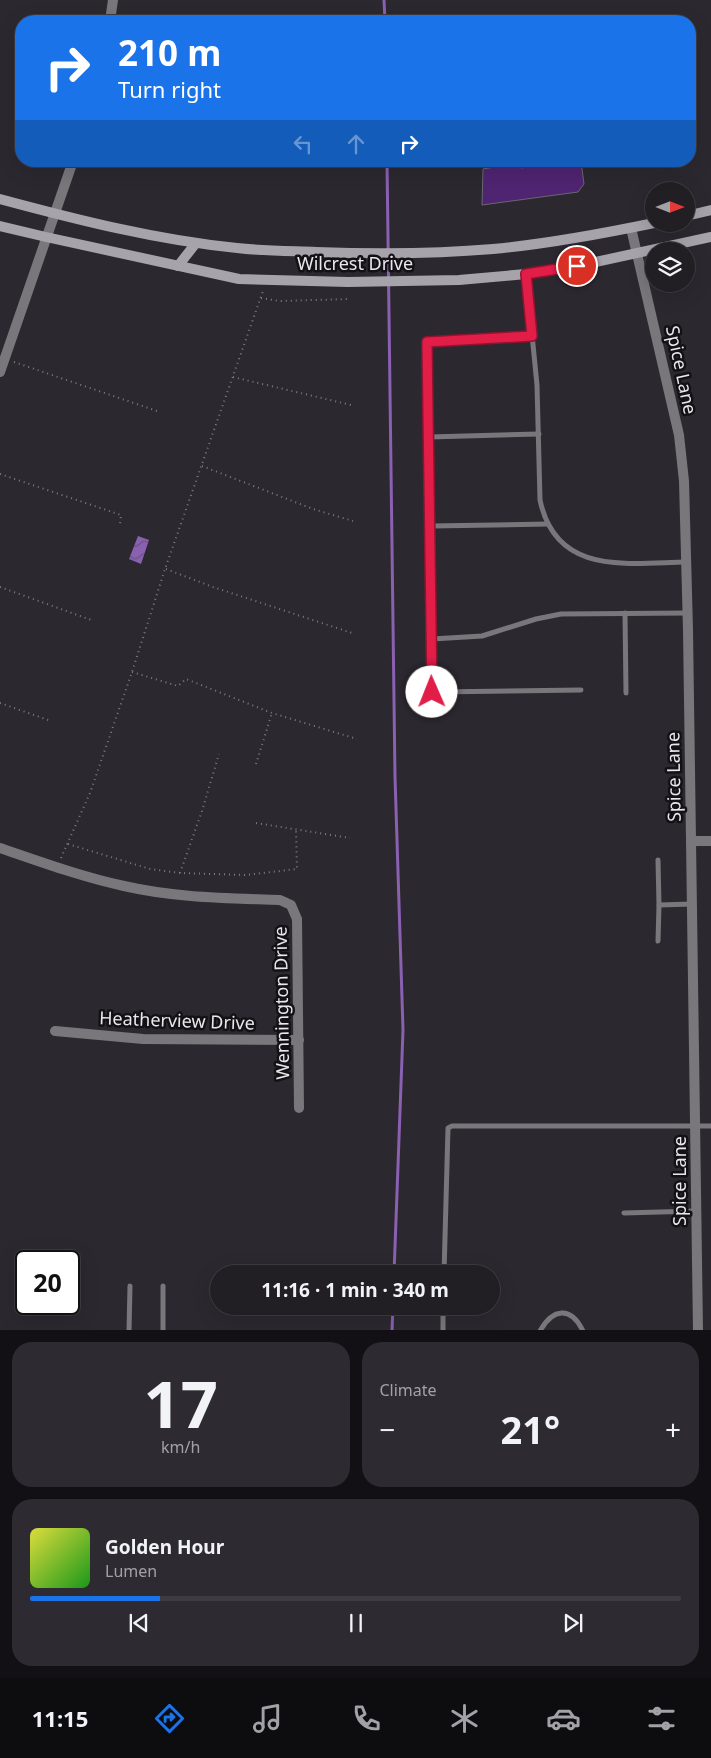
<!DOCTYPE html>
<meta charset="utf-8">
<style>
body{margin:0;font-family:"Noto Sans",sans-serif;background:#2d2b31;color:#f1f3f6;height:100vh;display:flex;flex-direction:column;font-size:19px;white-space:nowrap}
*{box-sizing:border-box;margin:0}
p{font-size:16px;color:#a2a2a6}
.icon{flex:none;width:28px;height:28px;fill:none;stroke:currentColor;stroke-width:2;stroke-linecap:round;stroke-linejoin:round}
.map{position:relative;height:1330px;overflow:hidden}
.side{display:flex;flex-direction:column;gap:12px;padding:12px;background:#121014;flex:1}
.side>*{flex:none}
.top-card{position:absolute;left:15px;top:15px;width:681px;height:152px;border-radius:20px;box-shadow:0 5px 20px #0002,0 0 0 1px #3e3c41;background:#1a73e8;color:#fff;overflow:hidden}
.needle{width:32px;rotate:90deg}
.buttons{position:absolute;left:645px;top:182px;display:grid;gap:10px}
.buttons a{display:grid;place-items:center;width:50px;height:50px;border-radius:50%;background:#211e24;box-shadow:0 5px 20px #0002,0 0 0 1px #3e3c41;font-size:25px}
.speed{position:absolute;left:15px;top:1250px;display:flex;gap:10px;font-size:25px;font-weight:700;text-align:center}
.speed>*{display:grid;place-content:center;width:65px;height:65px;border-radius:50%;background:#211e24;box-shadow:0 5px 20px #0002,0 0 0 1px #3e3c41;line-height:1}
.speed .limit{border:2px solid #111;border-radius:8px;background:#fff;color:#111}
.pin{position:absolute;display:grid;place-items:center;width:42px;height:42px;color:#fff;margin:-21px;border:2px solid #fff;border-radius:50%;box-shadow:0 1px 5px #0007}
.me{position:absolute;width:55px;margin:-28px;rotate:359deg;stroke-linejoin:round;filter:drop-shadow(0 0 4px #0008)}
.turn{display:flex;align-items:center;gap:18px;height:105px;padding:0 20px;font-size:22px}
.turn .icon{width:65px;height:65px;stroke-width:2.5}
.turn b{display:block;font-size:35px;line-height:42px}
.lanes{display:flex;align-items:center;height:48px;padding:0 20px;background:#0003;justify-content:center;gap:25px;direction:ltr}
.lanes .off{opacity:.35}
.big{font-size:38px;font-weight:700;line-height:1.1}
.side .widget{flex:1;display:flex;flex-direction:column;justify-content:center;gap:8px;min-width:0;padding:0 18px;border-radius:20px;background:#2d2b31}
.side .dial{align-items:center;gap:0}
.dial b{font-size:65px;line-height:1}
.song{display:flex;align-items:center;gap:15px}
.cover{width:60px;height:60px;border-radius:8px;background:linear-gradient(135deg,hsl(60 70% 55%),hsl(120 70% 35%))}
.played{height:5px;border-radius:2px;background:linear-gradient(90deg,#1a73e8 20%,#3e3c41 20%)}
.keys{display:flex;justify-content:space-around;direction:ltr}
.heat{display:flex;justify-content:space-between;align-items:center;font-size:28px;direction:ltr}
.side .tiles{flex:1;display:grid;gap:12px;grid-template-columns:1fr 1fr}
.widget:last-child{grid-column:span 2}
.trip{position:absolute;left:210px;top:1265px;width:290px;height:50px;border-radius:25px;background:#211e24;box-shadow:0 5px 20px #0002,0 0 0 1px #3e3c41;font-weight:700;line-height:50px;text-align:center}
.tab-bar{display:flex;height:80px;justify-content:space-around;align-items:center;background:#0d0c0e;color:#a2a2a6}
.tab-bar .icon{width:35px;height:35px}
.tab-bar .active{color:#1a73e8}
.tab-bar b{font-size:22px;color:#f1f3f6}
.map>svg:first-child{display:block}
.water{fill:url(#water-waves)}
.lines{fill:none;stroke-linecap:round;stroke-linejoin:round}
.stream{stroke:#8a60b1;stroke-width:3}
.building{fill:#4f2471;stroke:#6b6670}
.path{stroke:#7f7b82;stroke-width:2;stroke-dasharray:1 4;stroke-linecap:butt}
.service{stroke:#79777b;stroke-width:5}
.minor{stroke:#79777b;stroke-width:10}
.secondary{stroke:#a6a3aa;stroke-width:10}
.route-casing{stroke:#92132f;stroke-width:12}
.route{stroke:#e11d48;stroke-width:9}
.labels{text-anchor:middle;stroke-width:5;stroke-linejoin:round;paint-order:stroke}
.street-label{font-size:18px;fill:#e9e6ec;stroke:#131115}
</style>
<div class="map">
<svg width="711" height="1331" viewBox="0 0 711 1331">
<defs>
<pattern id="water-waves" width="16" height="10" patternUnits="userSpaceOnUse" patternTransform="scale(1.25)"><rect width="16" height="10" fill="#8a60b1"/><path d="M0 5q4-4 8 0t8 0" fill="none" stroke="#6b5481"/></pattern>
</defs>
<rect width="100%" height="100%" fill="#2c2830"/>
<polygon class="water" points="138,536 149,540 141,564 129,559"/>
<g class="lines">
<g class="stream">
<polyline points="384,0 385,21"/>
<polyline points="387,161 395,777 403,1030 394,1274"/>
<polyline points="392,1331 393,1306"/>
</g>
</g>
<polygon class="building" points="568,161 581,161 584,184 578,192 482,205 483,169 513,164 513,167 521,166 521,168"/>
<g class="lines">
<g class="path">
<polyline points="261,298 279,301 349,299"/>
<polyline points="14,362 157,411"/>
<polyline points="233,377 351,405"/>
<polyline points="202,466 313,509 353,521"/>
<polyline points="0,474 121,515 120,524"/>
<polyline points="166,569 213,587 355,634"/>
<polyline points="0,587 94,621"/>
<polyline points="132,672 178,686 186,679 272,713 357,739"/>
<polyline points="0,703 51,721"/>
<polyline points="256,764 272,713"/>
<polyline points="256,823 350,838"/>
<polyline points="68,844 150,869 180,873 246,875 297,869 296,830"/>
<polyline points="61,858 90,793 132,672 165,569 263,291"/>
<polyline points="180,873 202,811 219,754"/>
</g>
<g class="service">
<path d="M526,274L537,385L540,500C556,576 627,563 686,562"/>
<polyline points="532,336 427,342 433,692 581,690"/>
<polyline points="429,437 539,434"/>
<polyline points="431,526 548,524"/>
<polyline points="625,613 626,693"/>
<polyline points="432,639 482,636 536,619 561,614 688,613"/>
<polyline points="658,860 659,905 692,904"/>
<polyline points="658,941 659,905"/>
<polyline points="624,1213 696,1211"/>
<polyline points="444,1274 448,1128 452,1126 711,1126"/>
<polyline points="163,1286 163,1331"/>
<polyline points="129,1331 130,1286"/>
<polyline points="443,1331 443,1306"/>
<path d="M540,1331C553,1308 571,1306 583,1331"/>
</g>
<g class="minor">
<polyline points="110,21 113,0"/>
<polyline points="631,228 679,435 684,481 688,630 698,1331"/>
<polyline points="0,372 73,161"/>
<polyline points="691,841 711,841"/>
<path d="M0,848C41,862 82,877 124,886C176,898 228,898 280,900L291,905L297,919L299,1108"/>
<polyline points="55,1031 143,1039 299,1040"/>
</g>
<g class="secondary">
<path d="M0,199C78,220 157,240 237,248C263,251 290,251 316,252C375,254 434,254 493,249C547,244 601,234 654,223"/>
<polyline points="686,216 711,210"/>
<polyline points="0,226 46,237 239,279 348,282 459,280 526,274 577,266 711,237"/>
<polyline points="178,266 196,243"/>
</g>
</g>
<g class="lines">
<defs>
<polyline id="route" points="432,692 427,342 532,336 526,274 577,266"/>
</defs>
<use href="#route" class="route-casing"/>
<use href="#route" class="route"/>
</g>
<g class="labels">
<g class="street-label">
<text x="355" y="270">Wilcrest Drive</text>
<text transform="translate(681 370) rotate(78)" y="6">Spice Lane</text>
<text transform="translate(674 777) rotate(-91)" y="6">Spice Lane</text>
<text transform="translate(282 1003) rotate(-91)" y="6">Wennington Drive</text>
<text transform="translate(177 1021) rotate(2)" y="6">Heatherview Drive</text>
<text transform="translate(680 1181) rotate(-90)" y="6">Spice Lane</text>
</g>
</g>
</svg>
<div class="buttons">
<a><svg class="needle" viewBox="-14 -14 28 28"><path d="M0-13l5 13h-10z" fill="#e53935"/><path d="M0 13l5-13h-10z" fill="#a2a2a6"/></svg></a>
<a><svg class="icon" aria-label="layers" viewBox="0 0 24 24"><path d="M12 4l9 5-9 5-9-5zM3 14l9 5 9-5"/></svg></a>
</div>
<div class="speed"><div class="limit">20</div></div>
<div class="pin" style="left:577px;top:266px;background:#d93025"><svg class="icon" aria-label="arrive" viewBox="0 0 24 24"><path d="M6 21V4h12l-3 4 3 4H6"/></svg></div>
<svg class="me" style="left:432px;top:692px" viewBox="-20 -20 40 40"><circle r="19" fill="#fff"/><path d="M0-13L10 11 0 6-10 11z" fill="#e11d48"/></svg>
<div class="trip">11:16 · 1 min · 340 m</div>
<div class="top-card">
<div class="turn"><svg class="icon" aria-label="right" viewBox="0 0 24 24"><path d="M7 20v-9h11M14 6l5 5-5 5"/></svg><div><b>210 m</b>Turn right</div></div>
<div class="lanes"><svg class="icon off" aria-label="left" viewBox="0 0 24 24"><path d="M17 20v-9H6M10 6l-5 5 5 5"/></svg><svg class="icon off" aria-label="ahead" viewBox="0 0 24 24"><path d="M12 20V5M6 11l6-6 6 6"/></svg><svg class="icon" aria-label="right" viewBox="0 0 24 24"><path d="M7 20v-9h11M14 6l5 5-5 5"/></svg></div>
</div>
</div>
<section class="side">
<div class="tiles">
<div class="widget dial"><b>17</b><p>km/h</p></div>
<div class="widget"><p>Climate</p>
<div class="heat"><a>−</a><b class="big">21°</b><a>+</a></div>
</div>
<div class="widget">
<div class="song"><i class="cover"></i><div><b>Golden Hour</b><p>Lumen</p></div></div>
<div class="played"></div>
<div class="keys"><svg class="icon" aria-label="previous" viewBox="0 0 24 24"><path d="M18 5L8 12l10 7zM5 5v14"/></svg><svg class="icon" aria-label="pause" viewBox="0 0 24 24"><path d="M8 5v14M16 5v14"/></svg><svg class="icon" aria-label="next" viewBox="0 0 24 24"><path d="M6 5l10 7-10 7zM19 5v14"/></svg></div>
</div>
</div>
</section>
<nav class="tab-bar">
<b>11:15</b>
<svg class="icon active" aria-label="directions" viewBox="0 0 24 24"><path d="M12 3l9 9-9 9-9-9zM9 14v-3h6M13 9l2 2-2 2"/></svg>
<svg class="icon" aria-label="music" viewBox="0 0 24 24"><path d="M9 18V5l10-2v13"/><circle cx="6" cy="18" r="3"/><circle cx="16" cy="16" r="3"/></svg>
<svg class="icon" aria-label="phone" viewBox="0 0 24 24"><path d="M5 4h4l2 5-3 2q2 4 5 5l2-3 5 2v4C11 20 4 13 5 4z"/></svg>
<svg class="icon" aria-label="climate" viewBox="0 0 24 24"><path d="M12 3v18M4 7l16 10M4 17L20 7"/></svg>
<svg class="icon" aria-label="car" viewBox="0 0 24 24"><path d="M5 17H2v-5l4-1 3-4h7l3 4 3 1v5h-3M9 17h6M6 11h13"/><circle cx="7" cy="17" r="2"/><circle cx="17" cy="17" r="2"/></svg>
<svg class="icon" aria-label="filters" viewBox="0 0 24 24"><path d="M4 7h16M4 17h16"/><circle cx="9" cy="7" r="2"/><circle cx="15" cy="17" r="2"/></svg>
</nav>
